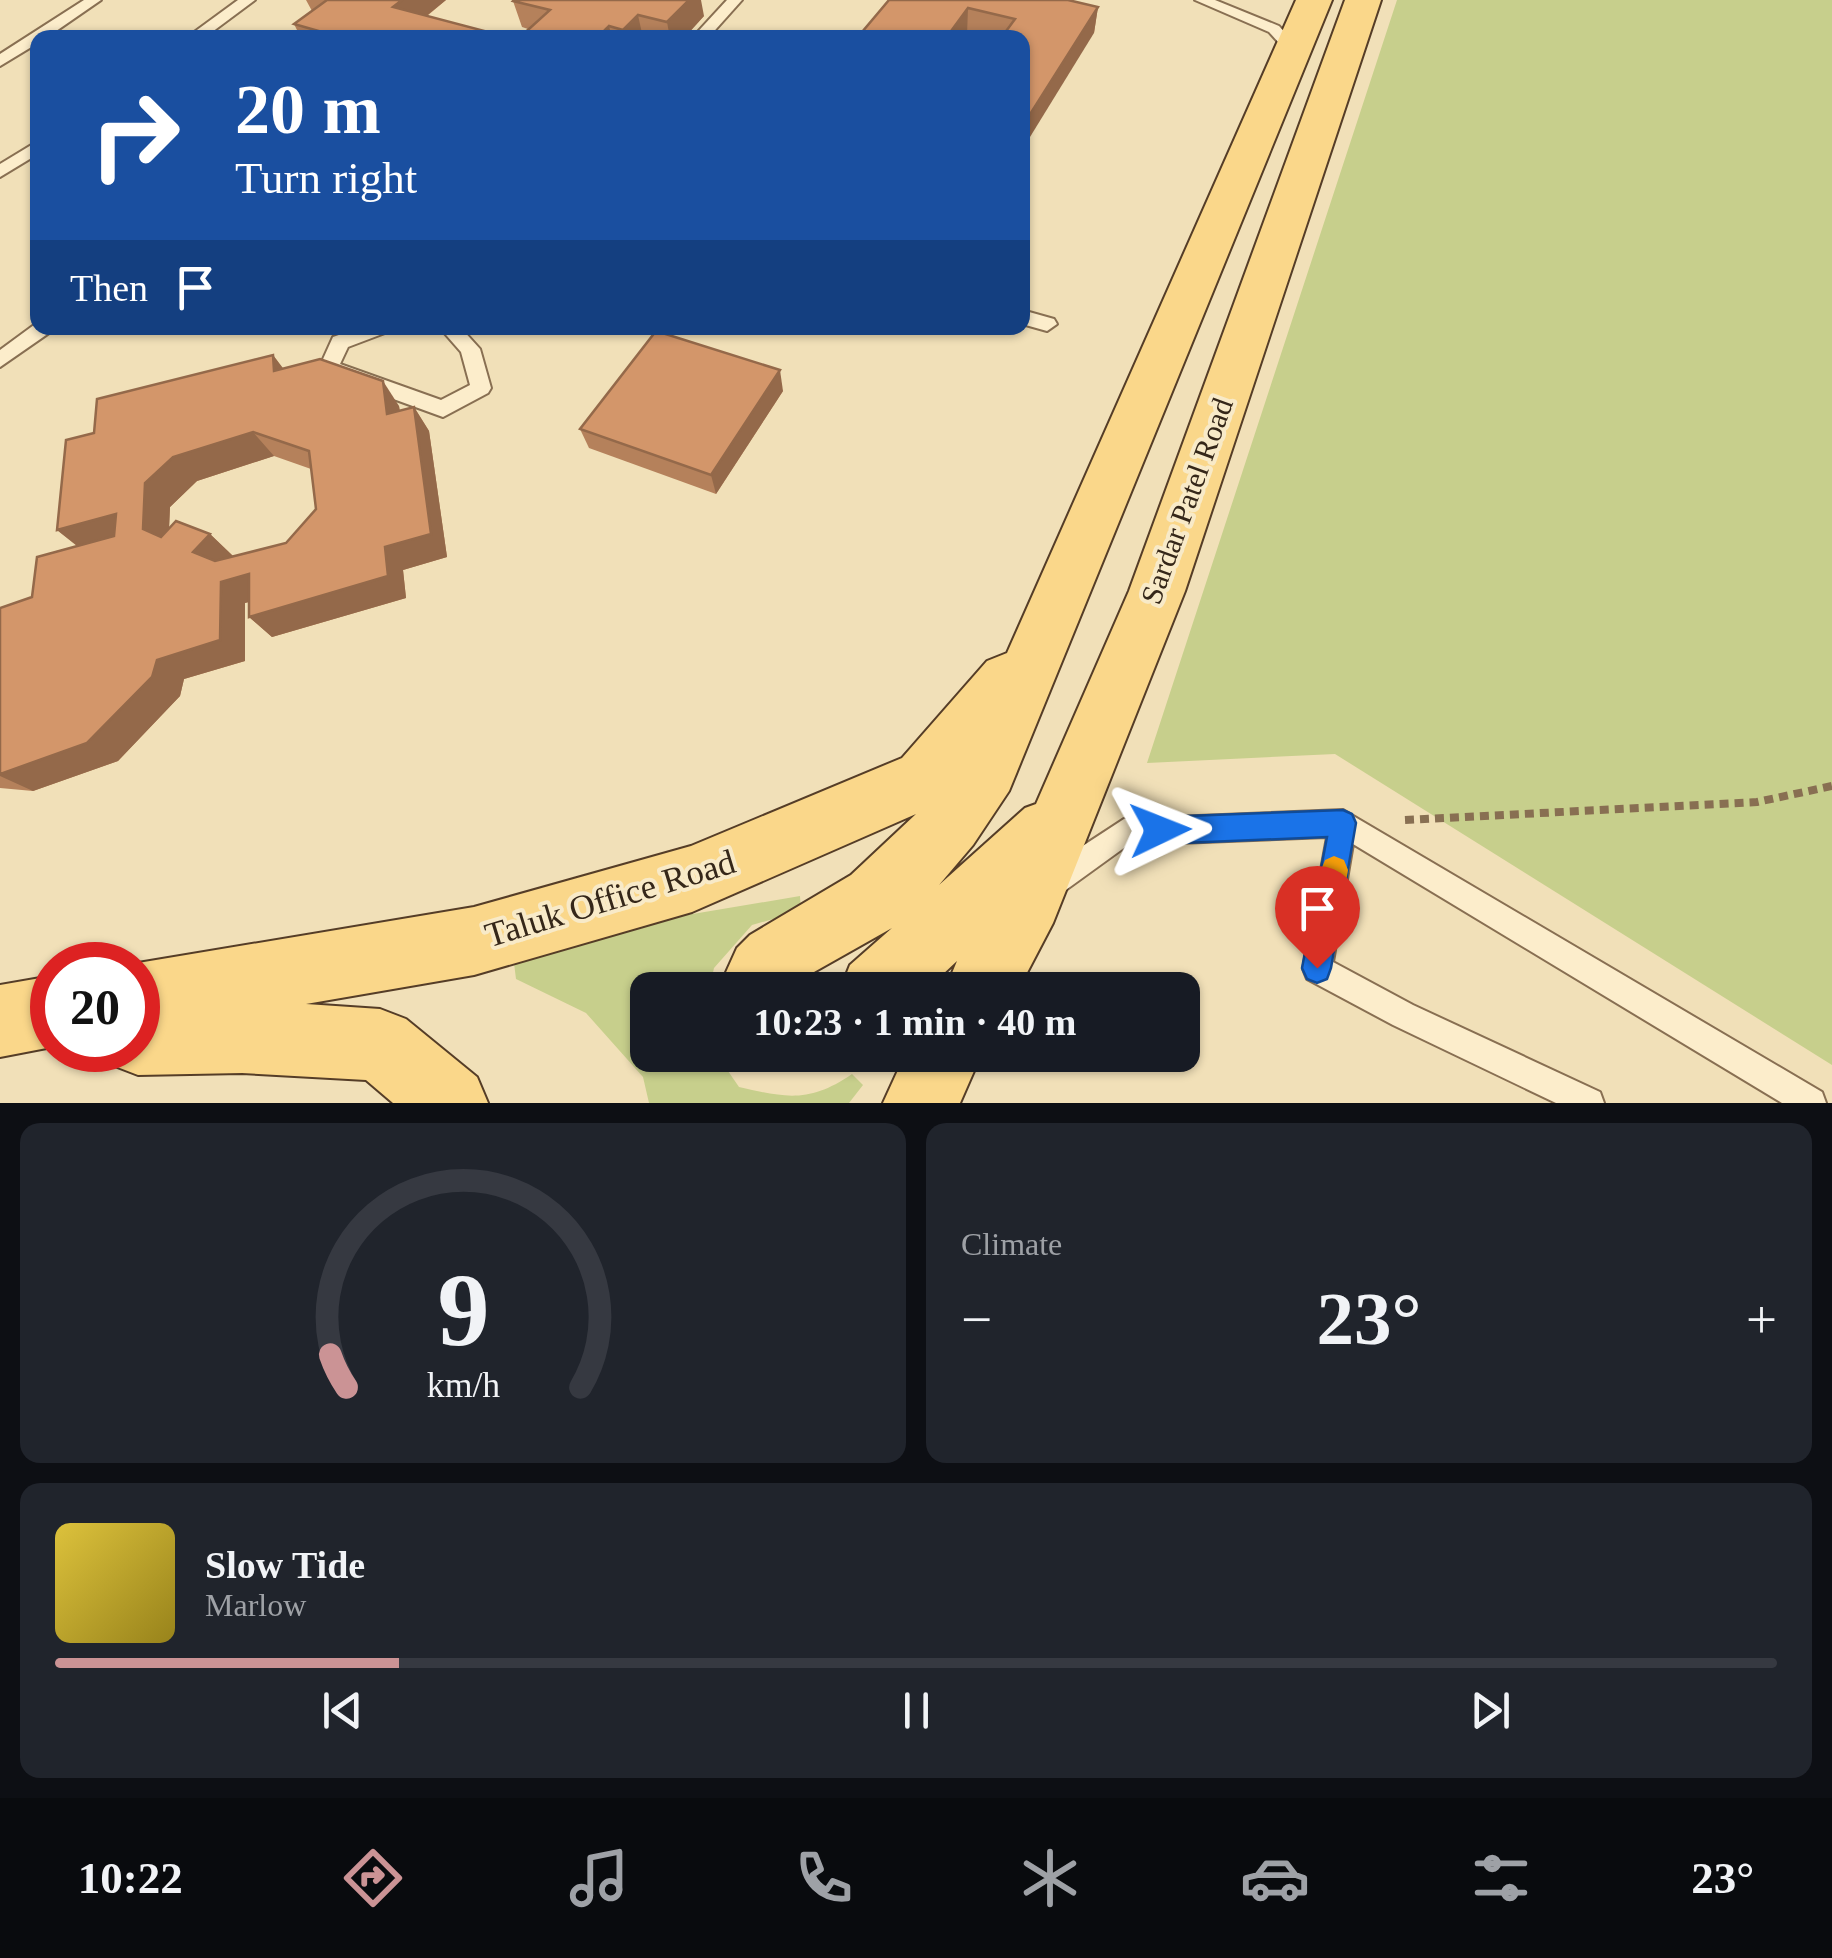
<!DOCTYPE html>
<meta charset="utf-8">
<style>
body{margin:0;font-family:"Times New Roman",serif;background:#20242c;color:#f1f3f6;height:100vh;display:flex;flex-direction:column;font-size:38px;white-space:nowrap}
*{box-sizing:border-box;margin:0}
p{font-size:32px;color:#9ea1a6}
.icon{flex:none;width:55px;height:55px;fill:none;stroke:currentColor;stroke-width:2;stroke-linecap:round;stroke-linejoin:round}
.map{position:relative;height:1103px;overflow:hidden}
.sheet{display:flex;flex-direction:column;gap:20px;padding:20px;background:#0d0f14;flex:1}
.sheet>*{flex:none}
.hud{position:absolute;left:30px;top:30px;width:1000px;height:305px;border-radius:20px;box-shadow:0 2px 8px #0004;background:#1a4fa0;color:#fff;overflow:hidden}
.speed{position:absolute;left:30px;top:942px;display:flex;gap:20px;font-size:50px;font-weight:700;text-align:center}
.speed>*{display:grid;place-content:center;width:130px;height:130px;border-radius:50%;background:#171b24;box-shadow:0 2px 8px #0004;line-height:1}
.speed .limit{border:15px solid #d22;background:#fff;color:#111}
.pin{position:absolute;display:grid;place-items:center;width:85px;height:85px;color:#fff;margin:-102px -42px;border-radius:50% 50% 50% 0;rotate:-45deg;box-shadow:0 0 10px #0007}
.pin .icon{rotate:45deg}
.me{position:absolute;width:110px;margin:-55px;rotate:88deg;stroke-linejoin:round;filter:drop-shadow(0 0 8px #0008)}
.turn{display:flex;align-items:center;gap:35px;height:210px;padding:0 40px;font-size:45px}
.turn .icon{width:130px;height:130px;stroke-width:2.5}
.turn b{display:block;font-size:70px;line-height:85px}
.then{display:flex;align-items:center;height:95px;padding:0 40px;background:#0003;gap:20px;font-size:38px}
.big{font-size:75px;font-weight:700;line-height:1.1}
.sheet .tile{flex:1;display:flex;flex-direction:column;justify-content:center;gap:15px;min-width:0;padding:0 35px;border-radius:20px;background:#20242c}
.sheet .dial{align-items:center;gap:0}
.dial svg{height:260px;overflow:visible;fill:none;stroke:#363941;stroke-width:7;stroke-linecap:round;text-anchor:middle}
.dial text{fill:#f1f3f6;stroke:none}
.song{display:flex;align-items:center;gap:30px}
.cover{width:120px;height:120px;border-radius:15px;background:linear-gradient(135deg,hsl(50 70% 55%),hsl(50 70% 35%))}
.played{height:10px;border-radius:5px;background:linear-gradient(90deg,#cb9395 20%,#363941 20%)}
.keys{display:flex;justify-content:space-around;direction:ltr}
.heat{display:flex;justify-content:space-between;align-items:center;font-size:55px;direction:ltr}
.sheet .tiles{flex:1;display:grid;gap:20px;grid-template-columns:1fr 1fr}
.tile:last-child{grid-column:span 2}
.trip{position:absolute;left:630px;top:972px;width:570px;height:100px;border-radius:20px;background:#171b24;box-shadow:0 2px 8px #0004;font-weight:700;line-height:100px;text-align:center}
.tab-bar{display:flex;height:160px;justify-content:space-around;align-items:center;background:#090b0e;color:#9ea1a6}
.tab-bar .icon{width:70px;height:70px}
.tab-bar .active{color:#cb9395}
.tab-bar b{font-size:45px;color:#f1f3f6}
.map>svg:first-child{display:block}
.green{fill:#c7cf8c}
.lines{fill:none;stroke-linecap:round;stroke-linejoin:round}
.service-casing{stroke:#886f52;stroke-width:4}
.primary-casing{stroke:#553d27;stroke-width:4}
.path{stroke:#886f52;stroke-width:8;stroke-dasharray:9 6;stroke-linecap:butt}
.service{fill:#fcedcb;fill-rule:evenodd}
.primary{fill:#fad78a;fill-rule:evenodd}
.wall{fill:#b5815b;fill-rule:evenodd}
.shaded-wall{fill:#94694a}
.building{fill:#d3966a;stroke:#94694a;stroke-width:2.5;fill-rule:evenodd}
.route{fill:#1a73e8;stroke:#114b97;stroke-width:2.5}
.slow{fill:#f59e0b}
.labels{text-anchor:middle;stroke-width:8;stroke-linejoin:round;paint-order:stroke}
.street-label{font-size:30px;fill:#352719;stroke:#f8eac8}
.near-street-label{font-size:35px;fill:#352719;stroke:#f8eac8}
</style>
<div class="map">
<svg width="1832" height="1103" viewBox="0 0 1832 1103">
<rect width="100%" height="100%" fill="#f1e0b8"/>
<g class="green">
<polygon points="1397,0 1832,0 1832,1065 1335,754 1147,763"/>
<path d="M800,896L801,911L752,925L714,968L709,990H648V1055H717L739,1087C786,1098 810,1103 852,1074L863,1085L849,1103H649L643,1077L586,1013L516,979L514,963L538,940Z"/>
</g>
<g class="lines">
<defs>
<g id="service">
<polygon points="84,0 101,0 46,38 38,38 38,43 0,66 0,54"/>
<polygon points="238,0 255,0 204,38 186,38"/>
<polygon points="727,0 742,0 708,38 692,38"/>
<polygon points="1195,0 1215,0 1279,26 1301,50 1288,53 1269,32"/>
<polygon points="38,141 38,154 0,177 0,164"/>
<polygon points="1022,310 1054,319 1057,324 1047,331 1022,324"/>
<polygon points="38,322 38,328 51,328 49,333 0,367 0,350"/>
<polygon points="359,328 388,328 385,333 348,347 340,364 441,400 470,385 461,352 440,328 461,328 480,349 491,388 488,393 443,417 322,373 319,368 333,337"/>
<polygon points="1343,810 1822,1092 1826,1103 1782,1103 1353,844 1333,962 1413,1005 1600,1092 1604,1103 1556,1103 1393,1025 1307,979 1303,969 1327,837 1128,845 1063,892 1053,896 1043,892 1039,882 1043,872 1124,819"/>
</g>
<g id="primary">
<polygon points="1296,0 1332,0 1009,791 973,845 939,885 1025,808 1036,804 1129,591 1345,0 1381,0 1185,591 1053,923 1018,990 945,990 957,961 926,990 840,990 850,965 892,928 814,972 794,990 718,990 737,948 750,935 851,875 916,814 692,912 474,975 306,1004 380,1009 406,1019 477,1077 488,1103 393,1103 366,1080 242,1073 138,1075 112,1065 106,1050 138,1050 138,965 132,965 138,963 474,907 691,846 902,758 987,661 1007,653"/>
<polygon points="52,976 52,1047 0,1057 0,985"/>
<polygon points="905,1055 981,1055 960,1103 883,1103"/>
</g>
</defs>
<use href="#service" class="service-casing"/>
<use href="#primary" class="primary-casing"/>
<polyline class="path" points="1405,820 1757,802 1832,786"/>
<use href="#service" class="service"/>
<use href="#primary" class="primary"/>
</g>
<g class="wall">
<polygon points="306,0 446,0 427,16 511,38 301,38 294,24 312,11"/>
<polygon points="889,0 1098,7 1094,33 1022,38 979,38 967,35"/>
<polygon points="513,1 704,16 684,38 519,38 528,29 522,27"/>
<path d="M273,355L283,369L399,406L400,411L414,407L429,431L447,557L403,570L406,598L272,637L249,617V602L245,603V661L184,679L180,696L118,761L33,791L0,788V608L32,597L77,546L57,530ZM274,456L311,469L316,509L286,543L233,556L210,534L169,528L170,507L197,481Z"/>
<polygon points="783,391 716,494 589,448 580,429"/>
</g>
<g class="shaded-wall">
<polygon points="402,0 446,0 404,34 393,7"/>
<polygon points="689,0 701,0 704,16 684,38 670,38 667,22"/>
<polygon points="1098,7 1094,33 1022,150 1022,127"/>
<polygon points="968,8 967,35 965,38 946,38"/>
<polygon points="638,15 643,38 625,38 623,30"/>
<polygon points="609,26 612,38 597,38"/>
<polygon points="273,355 292,380 274,371"/>
<polygon points="780,370 783,391 716,494 711,475"/>
<polygon points="383,381 399,406 403,439 387,414"/>
<polygon points="414,407 429,431 447,557 403,570 406,598 272,637 249,617 385,547"/>
<polygon points="253,432 274,456 197,481 170,507 168,552 143,529 145,483 173,457"/>
<polygon points="116,514 142,537 85,552 57,530"/>
<polygon points="210,534 234,557 218,574 193,552"/>
<polygon points="249,574 272,595 245,603 245,661 184,679 180,696 118,761 33,791 0,776 0,774 157,660 221,582"/>
</g>
<g class="building">
<polygon points="327,0 402,0 393,7 511,38 343,38 294,24"/>
<polygon points="514,0 689,0 667,22 638,15 623,30 609,26 597,38 519,38 550,10 513,1"/>
<polygon points="889,0 1068,0 1098,7 1022,127 1022,38 1001,38 1015,19 968,8 946,38 857,38"/>
<polygon points="656,331 780,370 711,475 580,429"/>
<path d="M273,355L274,371L320,359L383,381L387,414L414,407L431,534L385,547L388,576L249,617V574L221,582L220,640L157,660L152,677L87,743L0,774V608L32,597L37,557L114,536L116,514L57,530L66,440L94,433L97,399ZM253,432L309,451L316,509L286,543L215,561L193,552L210,534L176,521L161,537L143,529L145,483L173,457Z"/>
</g>
<polygon class="route" points="1343,810 1352,814 1356,823 1331,968 1327,979 1317,983 1307,979 1302,968 1327,837 1160,844 1151,840 1147,830 1151,821 1160,817"/>
<polygon class="slow" points="1334,856 1344,860 1348,870 1337,935 1333,945 1323,949 1313,945 1309,935 1321,870 1325,860"/>
<g class="labels">
<g class="street-label">
<text transform="translate(1187 501) rotate(-70)" y="10">Sardar Patel Road</text>
</g>
<g class="near-street-label">
<text transform="translate(610 898) rotate(-17)" y="12">Taluk Office Road</text>
</g>
</g>
</svg>
<div class="speed"><div class="limit">20</div></div>
<div class="pin" style="left:1317px;top:968px;background:#d93025"><svg class="icon" aria-label="arrive" viewBox="0 0 24 24"><path d="M6 21V4h12l-3 4 3 4H6"/></svg></div>
<svg class="me" style="left:1160px;top:830px" viewBox="-20 -20 40 40"><path d="M0-17L14 15 0 8-14 15z" fill="#1a73e8" stroke="#fff" stroke-width="4"/></svg>
<div class="trip">10:23 · 1 min · 40 m</div>
<div class="hud">
<div class="turn"><svg class="icon" aria-label="right" viewBox="0 0 24 24"><path d="M7 20v-9h11M14 6l5 5-5 5"/></svg><div><b>20 m</b>Turn right</div></div>
<div class="then">Then<svg class="icon" aria-label="arrive" viewBox="0 0 24 24"><path d="M6 21V4h12l-3 4 3 4H6"/></svg></div>
</div>
</div>
<section class="sheet">
<div class="tiles">
<div class="tile dial"><svg viewBox="0 0 100 80">
<path d="M14 69A42 42 0 1 1 86 69"/>
<path d="M14 69A42 42 0 0 1 9 59" stroke="#cb9395"/>
<text x="50" y="56" font-size="32" font-weight="700">9</text>
<text x="50" y="72" font-size="11">km/h</text>
</svg></div>
<div class="tile"><p>Climate</p>
<div class="heat"><a>−</a><b class="big">23°</b><a>+</a></div>
</div>
<div class="tile">
<div class="song"><i class="cover"></i><div><b>Slow Tide</b><p>Marlow</p></div></div>
<div class="played"></div>
<div class="keys"><svg class="icon" aria-label="previous" viewBox="0 0 24 24"><path d="M18 5L8 12l10 7zM5 5v14"/></svg><svg class="icon" aria-label="pause" viewBox="0 0 24 24"><path d="M8 5v14M16 5v14"/></svg><svg class="icon" aria-label="next" viewBox="0 0 24 24"><path d="M6 5l10 7-10 7zM19 5v14"/></svg></div>
</div>
</div>
</section>
<nav class="tab-bar">
<b>10:22</b>
<svg class="icon active" aria-label="directions" viewBox="0 0 24 24"><path d="M12 3l9 9-9 9-9-9zM9 14v-3h6M13 9l2 2-2 2"/></svg>
<svg class="icon" aria-label="music" viewBox="0 0 24 24"><path d="M9 18V5l10-2v13"/><circle cx="6" cy="18" r="3"/><circle cx="16" cy="16" r="3"/></svg>
<svg class="icon" aria-label="phone" viewBox="0 0 24 24"><path d="M5 4h4l2 5-3 2q2 4 5 5l2-3 5 2v4C11 20 4 13 5 4z"/></svg>
<svg class="icon" aria-label="climate" viewBox="0 0 24 24"><path d="M12 3v18M4 7l16 10M4 17L20 7"/></svg>
<svg class="icon" aria-label="car" viewBox="0 0 24 24"><path d="M5 17H2v-5l4-1 3-4h7l3 4 3 1v5h-3M9 17h6M6 11h13"/><circle cx="7" cy="17" r="2"/><circle cx="17" cy="17" r="2"/></svg>
<svg class="icon" aria-label="filters" viewBox="0 0 24 24"><path d="M4 7h16M4 17h16"/><circle cx="9" cy="7" r="2"/><circle cx="15" cy="17" r="2"/></svg>
<b>23°</b>
</nav>
